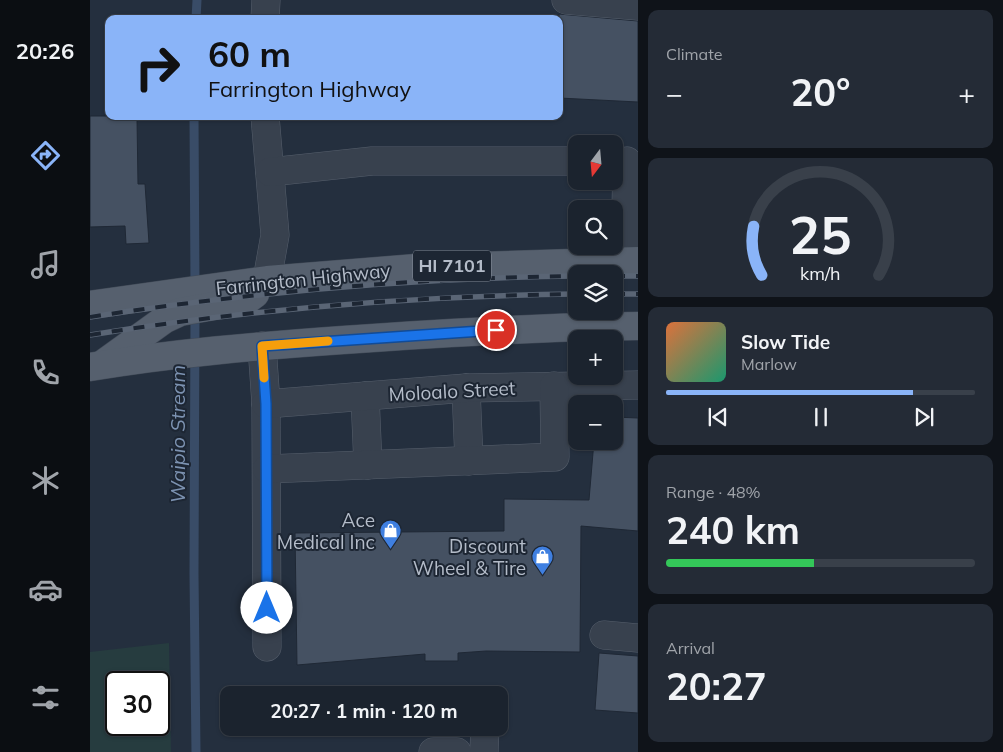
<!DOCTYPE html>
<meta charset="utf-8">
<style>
body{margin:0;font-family:Mulish,sans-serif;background:#242b36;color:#f1f3f6;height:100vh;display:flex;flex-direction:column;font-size:19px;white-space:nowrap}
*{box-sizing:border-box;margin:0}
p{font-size:16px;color:#a0a4aa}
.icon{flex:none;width:28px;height:28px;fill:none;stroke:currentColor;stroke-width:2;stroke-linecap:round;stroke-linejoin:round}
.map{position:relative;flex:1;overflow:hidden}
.drawer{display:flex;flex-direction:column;gap:10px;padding:10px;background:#0f1319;width:365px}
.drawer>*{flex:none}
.banner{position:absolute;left:15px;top:15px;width:458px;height:105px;border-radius:10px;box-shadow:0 1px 4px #0004,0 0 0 1px #39404a;background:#8ab4f8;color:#111;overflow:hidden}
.needle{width:32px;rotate:196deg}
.buttons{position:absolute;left:478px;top:135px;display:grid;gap:10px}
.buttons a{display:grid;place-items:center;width:55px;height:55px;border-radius:10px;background:#1b232e;box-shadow:0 1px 4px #0004,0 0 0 1px #39404a;font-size:25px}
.speed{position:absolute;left:15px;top:671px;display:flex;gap:10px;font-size:25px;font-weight:700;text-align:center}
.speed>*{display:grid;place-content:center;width:65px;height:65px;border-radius:50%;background:#1b232e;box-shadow:0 1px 4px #0004,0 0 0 1px #39404a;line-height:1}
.speed .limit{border:2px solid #111;border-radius:8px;background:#fff;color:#111}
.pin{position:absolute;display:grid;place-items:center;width:42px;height:42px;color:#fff;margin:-21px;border:2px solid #fff;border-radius:50%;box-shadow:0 1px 5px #0007}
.me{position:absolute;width:55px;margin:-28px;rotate:0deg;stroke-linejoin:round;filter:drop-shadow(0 0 4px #0008)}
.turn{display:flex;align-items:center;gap:18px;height:105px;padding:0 20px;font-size:22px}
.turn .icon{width:65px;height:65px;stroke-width:2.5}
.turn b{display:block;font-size:35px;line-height:42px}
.big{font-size:38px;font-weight:700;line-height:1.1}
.drawer .card{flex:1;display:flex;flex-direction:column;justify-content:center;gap:8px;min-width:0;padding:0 18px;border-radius:10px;background:#242b36}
.drawer .dial{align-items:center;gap:0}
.dial svg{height:130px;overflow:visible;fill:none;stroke:#39404a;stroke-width:7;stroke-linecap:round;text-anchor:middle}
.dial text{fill:#f1f3f6;stroke:none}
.song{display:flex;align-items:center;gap:15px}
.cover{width:60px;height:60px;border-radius:8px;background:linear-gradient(135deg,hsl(20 70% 55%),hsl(160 70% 35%))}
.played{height:5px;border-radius:2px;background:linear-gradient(90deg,#8ab4f8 80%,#39404a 80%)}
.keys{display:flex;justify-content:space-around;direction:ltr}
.heat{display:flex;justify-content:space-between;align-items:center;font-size:28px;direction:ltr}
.charge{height:8px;border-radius:4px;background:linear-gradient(90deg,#34c759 48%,#39404a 0)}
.trip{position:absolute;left:130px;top:686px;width:288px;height:50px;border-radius:10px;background:#1b232e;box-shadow:0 1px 4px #0004,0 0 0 1px #39404a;font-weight:700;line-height:50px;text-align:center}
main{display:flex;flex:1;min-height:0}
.tab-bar{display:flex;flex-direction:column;width:90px;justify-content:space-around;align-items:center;background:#0b0e12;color:#a0a4aa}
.tab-bar .icon{width:35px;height:35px}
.tab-bar .current{color:#8ab4f8}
.tab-bar b{font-size:22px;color:#f1f3f6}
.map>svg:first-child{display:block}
.green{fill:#263c3f;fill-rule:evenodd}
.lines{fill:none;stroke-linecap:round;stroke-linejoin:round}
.stream{stroke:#394c67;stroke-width:9}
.building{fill:#455162;stroke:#1f2835}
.minor-casing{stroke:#565f6c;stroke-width:29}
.major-casing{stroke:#414a57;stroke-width:29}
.minor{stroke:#38414e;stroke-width:28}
.major{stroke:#56606e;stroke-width:28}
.rail-casing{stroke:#5a6575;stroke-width:5.5}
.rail{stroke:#1d2633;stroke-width:4;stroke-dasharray:11;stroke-linecap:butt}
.route-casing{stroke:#114b97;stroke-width:12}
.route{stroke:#1a73e8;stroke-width:9}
.slow{stroke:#f59e0b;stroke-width:9}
.labels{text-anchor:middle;stroke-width:4;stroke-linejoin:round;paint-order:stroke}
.shield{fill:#1d2633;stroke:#878f9c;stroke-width:1}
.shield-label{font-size:18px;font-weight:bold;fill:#b4bcc9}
.street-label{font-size:19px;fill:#b4bcc9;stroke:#1d2633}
.poi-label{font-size:19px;fill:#b4bcc9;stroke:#1d2633;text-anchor:end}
.water-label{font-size:20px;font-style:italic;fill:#7c92b1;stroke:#1d2633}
</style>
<main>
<nav class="tab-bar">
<b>20:26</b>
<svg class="icon current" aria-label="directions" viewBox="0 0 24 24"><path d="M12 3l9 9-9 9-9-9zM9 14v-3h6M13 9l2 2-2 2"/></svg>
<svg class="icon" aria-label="music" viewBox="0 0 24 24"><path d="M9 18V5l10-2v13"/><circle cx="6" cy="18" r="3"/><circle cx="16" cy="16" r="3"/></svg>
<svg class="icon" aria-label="phone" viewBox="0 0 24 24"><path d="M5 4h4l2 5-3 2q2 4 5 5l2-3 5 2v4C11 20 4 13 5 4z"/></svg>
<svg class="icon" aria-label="climate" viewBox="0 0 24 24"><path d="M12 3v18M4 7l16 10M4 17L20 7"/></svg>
<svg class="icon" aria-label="car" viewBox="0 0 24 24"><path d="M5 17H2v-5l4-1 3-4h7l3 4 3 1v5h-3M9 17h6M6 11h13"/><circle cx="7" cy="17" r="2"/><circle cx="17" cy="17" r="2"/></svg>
<svg class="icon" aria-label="filters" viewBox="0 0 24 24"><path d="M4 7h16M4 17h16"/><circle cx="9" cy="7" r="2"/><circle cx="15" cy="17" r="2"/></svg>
</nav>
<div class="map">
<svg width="548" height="752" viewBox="0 0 548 752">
<rect width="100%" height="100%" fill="#242f3e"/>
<path class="green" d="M79,643L81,752H0V652ZM69,682V725H26V682Z"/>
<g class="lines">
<g class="stream">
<polyline points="106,19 107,0"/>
<polyline points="104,116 105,287"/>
<polyline points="105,312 104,574 106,752"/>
</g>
</g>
<g class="building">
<polygon points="469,14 548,21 548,102 469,98"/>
<polygon points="0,116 40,116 40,119 47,119 48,184 55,184 59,243 36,244 35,226 0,227"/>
<polygon points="524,417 548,418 548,531 491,526 490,652 396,651 368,653 368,661 335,661 335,654 207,665 205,533 414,531 414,499 499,500 504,441 524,441"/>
<polygon points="509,653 548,656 548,713 505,710"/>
</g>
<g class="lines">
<defs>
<g id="minor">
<polyline points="476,0 548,6"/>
<polyline points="175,19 176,0"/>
<polyline points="175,116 185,235 177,280"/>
<polyline points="180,172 282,161 486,161"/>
<polyline points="535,261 537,161"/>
<polyline points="172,346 176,404 177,647"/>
<polyline points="376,388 379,461"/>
<polyline points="275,396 278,465"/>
<polyline points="176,404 376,388 548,385"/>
<polyline points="177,469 465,457 464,386"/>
<polyline points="514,635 548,638"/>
<polyline points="343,752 367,752"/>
<polyline points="394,752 395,728"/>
</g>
<g id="major">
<polyline points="0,305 177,280 326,268 548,261"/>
<polyline points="14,363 75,319 90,312 157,300 165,294"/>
<path d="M0,367C83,353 168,346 253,340C351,333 449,327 548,326"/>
</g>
</defs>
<use href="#minor" class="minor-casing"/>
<use href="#major" class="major-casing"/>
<use href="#minor" class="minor"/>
<use href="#major" class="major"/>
<defs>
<g id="rail">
<polyline points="524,276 548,276"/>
<polyline points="524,294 548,294"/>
<path d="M0,317C161,292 323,278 486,276"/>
<path d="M0,335C161,309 323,296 486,294"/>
</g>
</defs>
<use href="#rail" class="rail-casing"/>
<use href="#rail" class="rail"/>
</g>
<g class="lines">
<defs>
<polyline id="route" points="177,608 176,404 172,346 406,330"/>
</defs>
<use href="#route" class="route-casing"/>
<use href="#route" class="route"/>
<polyline class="slow" points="174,378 172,346 238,341"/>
</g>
<defs>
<symbol id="shop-pin" viewBox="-11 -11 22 30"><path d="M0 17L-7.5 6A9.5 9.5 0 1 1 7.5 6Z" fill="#3f7fe0" stroke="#1d2633"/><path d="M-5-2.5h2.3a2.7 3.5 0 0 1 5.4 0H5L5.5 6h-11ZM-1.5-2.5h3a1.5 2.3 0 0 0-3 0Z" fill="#fff"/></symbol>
</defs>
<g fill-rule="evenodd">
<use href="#shop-pin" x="288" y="518" width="25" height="34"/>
<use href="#shop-pin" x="440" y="544" width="25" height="34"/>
</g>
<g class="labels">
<rect class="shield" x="323" y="250.5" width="78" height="31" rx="4"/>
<g class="shield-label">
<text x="362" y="272">HI 7101</text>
</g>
<g class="street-label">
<text transform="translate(213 279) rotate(-6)" y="7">Farrington Highway</text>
<text transform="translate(362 391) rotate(-3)" y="7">Moloalo Street</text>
</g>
<g class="poi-label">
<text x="285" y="527">Ace<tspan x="285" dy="22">Medical Inc</tspan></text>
<text x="436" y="553">Discount<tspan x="436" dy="22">Wheel &amp; Tire</tspan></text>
</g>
<g class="water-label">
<text transform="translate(88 434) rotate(-90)" y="7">Waipio Stream</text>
</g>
</g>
</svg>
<div class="buttons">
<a><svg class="needle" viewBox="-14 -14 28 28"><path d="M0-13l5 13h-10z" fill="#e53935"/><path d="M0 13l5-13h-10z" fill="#a0a4aa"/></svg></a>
<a><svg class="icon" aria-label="search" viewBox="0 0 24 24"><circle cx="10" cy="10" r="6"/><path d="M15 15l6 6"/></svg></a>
<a><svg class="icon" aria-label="layers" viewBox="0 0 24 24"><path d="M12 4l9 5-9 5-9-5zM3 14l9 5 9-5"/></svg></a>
<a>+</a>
<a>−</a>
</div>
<div class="speed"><div class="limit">30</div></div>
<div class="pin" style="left:406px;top:330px;background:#d93025"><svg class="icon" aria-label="arrive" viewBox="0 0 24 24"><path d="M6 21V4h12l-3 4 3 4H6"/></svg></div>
<svg class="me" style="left:177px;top:608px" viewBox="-20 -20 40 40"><circle r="19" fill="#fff"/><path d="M0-13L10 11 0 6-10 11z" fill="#1a73e8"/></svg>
<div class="trip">20:27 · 1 min · 120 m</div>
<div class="banner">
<div class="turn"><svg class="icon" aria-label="right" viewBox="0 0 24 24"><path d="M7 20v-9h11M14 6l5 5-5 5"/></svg><div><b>60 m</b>Farrington Highway</div></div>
</div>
</div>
<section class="drawer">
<div class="card"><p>Climate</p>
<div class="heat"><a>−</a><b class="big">20°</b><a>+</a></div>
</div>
<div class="card dial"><svg viewBox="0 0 100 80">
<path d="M14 69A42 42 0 1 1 86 69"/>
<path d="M14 69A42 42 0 0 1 9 39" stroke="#8ab4f8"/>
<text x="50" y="56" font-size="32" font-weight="700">25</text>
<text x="50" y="72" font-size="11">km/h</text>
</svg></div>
<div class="card">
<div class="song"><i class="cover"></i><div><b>Slow Tide</b><p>Marlow</p></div></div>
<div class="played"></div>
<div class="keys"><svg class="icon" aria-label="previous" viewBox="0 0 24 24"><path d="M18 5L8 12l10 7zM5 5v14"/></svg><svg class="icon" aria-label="pause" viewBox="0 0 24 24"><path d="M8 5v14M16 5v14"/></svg><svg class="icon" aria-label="next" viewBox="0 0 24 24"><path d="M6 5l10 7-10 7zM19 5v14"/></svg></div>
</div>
<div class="card"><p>Range · 48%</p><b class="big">240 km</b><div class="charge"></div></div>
<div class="card"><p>Arrival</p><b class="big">20:27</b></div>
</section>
</main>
